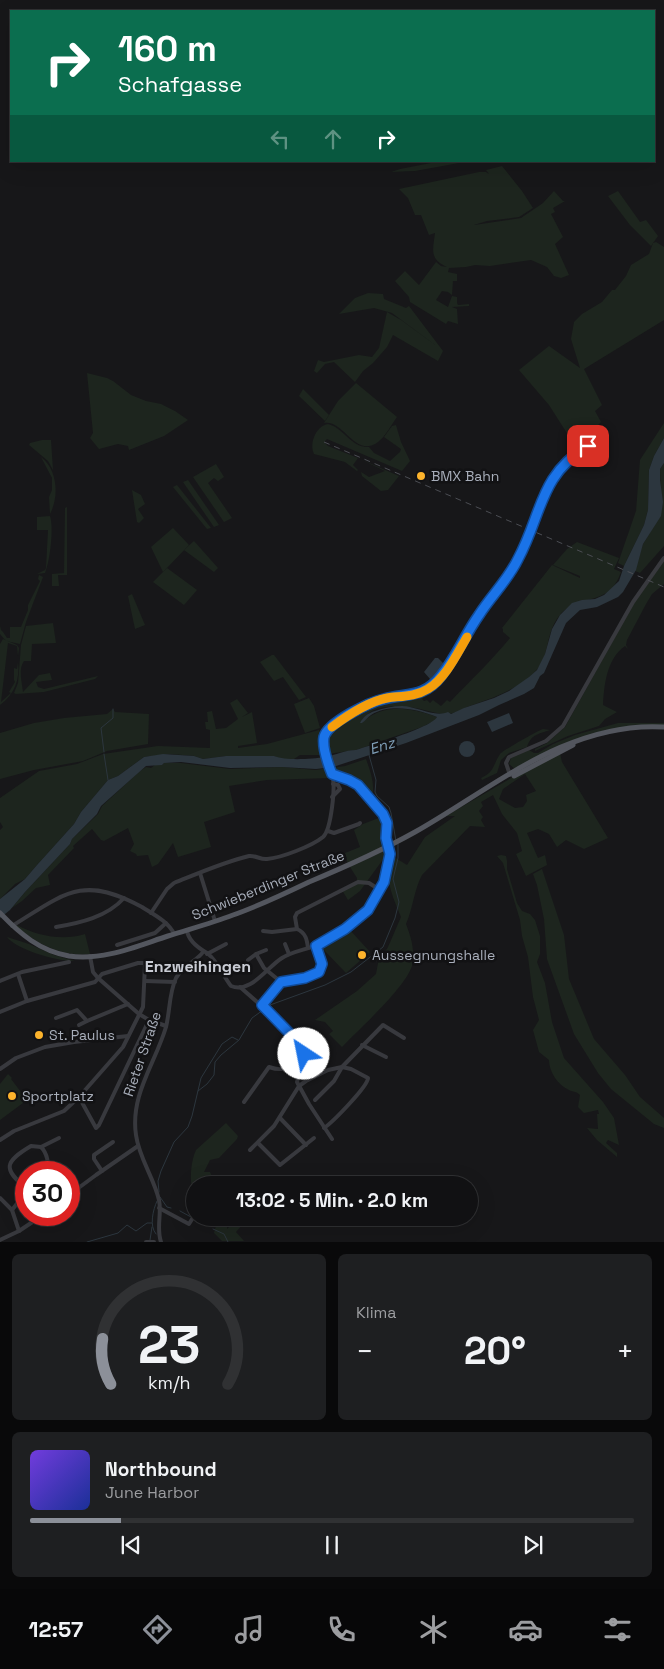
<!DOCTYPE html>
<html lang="de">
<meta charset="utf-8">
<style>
body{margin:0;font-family:"Space Grotesk",sans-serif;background:#1e1f21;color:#f1f3f6;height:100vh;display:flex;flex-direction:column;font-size:19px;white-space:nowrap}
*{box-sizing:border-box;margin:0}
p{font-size:16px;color:#9c9da0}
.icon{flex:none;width:28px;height:28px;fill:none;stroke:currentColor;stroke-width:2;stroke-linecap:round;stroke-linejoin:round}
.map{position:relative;height:1242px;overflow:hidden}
.drawer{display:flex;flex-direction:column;gap:12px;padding:12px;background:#09090a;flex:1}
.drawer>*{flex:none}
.top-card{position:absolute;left:10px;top:10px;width:645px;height:152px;border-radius:0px;box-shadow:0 5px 20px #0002,0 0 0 1px #303133;background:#0b6e4f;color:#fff;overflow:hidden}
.speed{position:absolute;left:15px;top:1161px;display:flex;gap:10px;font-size:25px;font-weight:700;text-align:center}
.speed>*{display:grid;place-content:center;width:65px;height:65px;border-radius:50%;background:#111113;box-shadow:0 5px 20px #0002,0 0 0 1px #303133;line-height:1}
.speed .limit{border:8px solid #d22;background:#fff;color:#111}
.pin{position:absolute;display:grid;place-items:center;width:42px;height:42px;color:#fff;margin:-21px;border-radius:10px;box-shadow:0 2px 8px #0006}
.me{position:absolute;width:55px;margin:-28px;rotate:326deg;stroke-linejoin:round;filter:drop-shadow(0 0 4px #0008)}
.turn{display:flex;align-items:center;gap:18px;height:105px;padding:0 25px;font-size:22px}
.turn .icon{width:65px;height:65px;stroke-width:2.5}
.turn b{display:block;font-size:35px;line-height:42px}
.lanes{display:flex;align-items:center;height:48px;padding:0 25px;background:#0003;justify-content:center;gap:25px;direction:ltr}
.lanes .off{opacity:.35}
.big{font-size:38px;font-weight:700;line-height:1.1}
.drawer .tile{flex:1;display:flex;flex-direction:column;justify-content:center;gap:8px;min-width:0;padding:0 18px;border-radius:8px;background:#1e1f21}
.drawer .dial{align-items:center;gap:0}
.dial svg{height:130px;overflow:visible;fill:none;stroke:#303133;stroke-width:7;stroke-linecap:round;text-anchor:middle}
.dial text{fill:#f1f3f6;stroke:none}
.song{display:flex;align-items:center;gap:15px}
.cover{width:60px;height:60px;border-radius:8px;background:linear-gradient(135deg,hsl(260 70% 55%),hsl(230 70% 35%))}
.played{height:5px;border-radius:2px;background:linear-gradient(90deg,#8c9099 15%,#303133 15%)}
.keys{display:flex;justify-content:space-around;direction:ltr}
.heat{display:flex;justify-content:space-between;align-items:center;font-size:28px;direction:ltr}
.drawer .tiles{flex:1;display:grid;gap:12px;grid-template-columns:1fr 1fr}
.tile:last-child{grid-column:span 2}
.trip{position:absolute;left:186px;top:1176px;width:292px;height:50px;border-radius:25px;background:#111113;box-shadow:0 5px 20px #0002,0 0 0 1px #303133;font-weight:700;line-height:50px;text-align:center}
.menu{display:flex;height:80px;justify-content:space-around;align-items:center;background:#070708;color:#9c9da0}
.menu .icon{width:35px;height:35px}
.menu .current{color:#8c9099}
.menu b{font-size:22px;color:#f1f3f6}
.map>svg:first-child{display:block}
.green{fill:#1d251e;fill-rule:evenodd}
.water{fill:#2c363e}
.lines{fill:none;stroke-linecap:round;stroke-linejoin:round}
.stream{stroke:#2c363e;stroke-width:1}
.minor{stroke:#38393e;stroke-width:4}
.major{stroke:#53565e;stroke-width:5}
.rail{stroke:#4b4d53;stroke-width:1;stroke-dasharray:6 5;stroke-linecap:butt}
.route-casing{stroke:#114b97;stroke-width:12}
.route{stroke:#1a73e8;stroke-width:9}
.slow{stroke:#f59e0b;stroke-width:9}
.poi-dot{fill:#fcb32c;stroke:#121214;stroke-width:2}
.labels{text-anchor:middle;stroke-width:5;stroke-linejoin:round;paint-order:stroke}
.poi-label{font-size:14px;fill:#a8aeba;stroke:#121214;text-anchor:start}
.street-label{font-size:14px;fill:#a8aeba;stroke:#121214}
.water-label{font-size:15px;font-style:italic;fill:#7e9db6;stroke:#121214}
.quarter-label{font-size:16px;font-weight:bold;fill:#cacdd5;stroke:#121214}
</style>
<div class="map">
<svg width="664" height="1242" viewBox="0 0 664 1242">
<rect width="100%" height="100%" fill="#171719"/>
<g class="green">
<polygon points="441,161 470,161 415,171 391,172 400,169"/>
<path d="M502,166L522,191L533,208L519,217L487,221L474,225L521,218L543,203L554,191L563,201H565L553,208L555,212L551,214L563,237L555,244L569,275L561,278L554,276L547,267L531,260L490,266L475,265L466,267L449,268L448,272L457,274V281H453L452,295L448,292L442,291L436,300L448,307L452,296L457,297V303L458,305L469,304V306L452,307L457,309L458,324L448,321L446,324L410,302L409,297L395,281L405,271L419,285L436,262L441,266L447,267C429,259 433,250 435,233L429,235L421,215H415L408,198L399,189L479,172H486L489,174L486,170Z"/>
<polygon points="618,191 640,222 646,220 658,236 651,246 630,225 608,196"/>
<polygon points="656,242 664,247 664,320 584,369 602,405 595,411 601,422 598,425 600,430 595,433 598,438 597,442 579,452 549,405 519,370 549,346 580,368 571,339 574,322 582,314 602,302 612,290 615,290 626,276 631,265 649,254 653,243"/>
<polygon points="368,293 383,294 384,299 406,308 409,306 443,351 438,361 393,335 387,347 373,363 363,371 355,382 334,362 325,364 317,373 314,371 318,360 324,362 359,355 372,357 379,348 387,312 401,320 438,347 392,313 374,308 339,314 355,298"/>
<polygon points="87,373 107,378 113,381 131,395 146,401 161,404 175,411 188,420 164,436 129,450 128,446 118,444 99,449 90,438 93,433"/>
<path d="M356,383L397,417C391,425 386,436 378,442C355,459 344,419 324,423L338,401Z"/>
<polygon points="303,389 329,415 325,421 299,396"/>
<polygon points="664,423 664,438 654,456 649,470 648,510 644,525 624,566 618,563 636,511 640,460"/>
<path d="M328,424C344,428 351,448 369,447L374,453L390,461L400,452L401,449L384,437L392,426L396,425L401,442L410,461L402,471L327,439L324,442L328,446L358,458L353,465L358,470L357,471L345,462L314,454C309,443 316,426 328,424Z"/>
<polygon points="42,440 51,440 53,470 48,461 29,445 30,443"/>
<path d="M41,457C58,470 59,497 50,514L49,497L52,490V478Z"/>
<polygon points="360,459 399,476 388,490 381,491 362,476 361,472 369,477 385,471"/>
<polygon points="664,463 664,546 640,573 635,571 643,544 661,515 660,469"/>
<polygon points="216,464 224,477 218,481 214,478 208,483 232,518 224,522 193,477"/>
<polygon points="188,480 219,525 214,527 183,482"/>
<polygon points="177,485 211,528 207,529 173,487"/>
<polygon points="132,490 141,495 145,504 138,509 144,518 139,523 137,522"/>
<polygon points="67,507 67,575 58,575 59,586 52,586 52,574 64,573 65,508"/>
<path d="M50,516C54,528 50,561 45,573L37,574L45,570L46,568L48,530H37V517Z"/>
<polygon points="173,528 189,545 163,572 151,547"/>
<polygon points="194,541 218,568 214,572 184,550"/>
<path d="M577,542L619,558L614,569L621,572C608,609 581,591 560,615C550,626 549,641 545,654C537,684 493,698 467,707C462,709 458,712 453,713C443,716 433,712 424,710C410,706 380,703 368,714C366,716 364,720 362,723C383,702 412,708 437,717L436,720L422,727L356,750L328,754L326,741L327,735L348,715L375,701L426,691L428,695L422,699L424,701L427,700L430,703L433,700L441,706L447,700L450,702C470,681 492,660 510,638L503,632V629L502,628L552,565L580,578V576L553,565L567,549Z"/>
<path d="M664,561V584L652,594L646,604L627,640L626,645L628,649L625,646C607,658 604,685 603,705L617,712L605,719L599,726L568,736L535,751V749L547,743L565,727L634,603Z"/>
<polygon points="167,568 197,590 184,605 153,582"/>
<polygon points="39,575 43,577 26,622 20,644 6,641 0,634 0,626 1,630 3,632 7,638 10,638 10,627 21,627 28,610 28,605 40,581 38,579"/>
<polygon points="132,594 145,625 135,629 128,596"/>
<path d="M53,623L56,643L32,644L31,661H24C18,669 22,682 23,692L39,675L50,673L52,680L36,682L38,687L44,689L98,676L95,679L44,692L16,694L14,693L18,683L21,645L26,626Z"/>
<path d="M3,639L17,645L19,648L18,656L17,646L8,643L1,702L11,693L9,692L15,682L14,680V668L17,669L18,662C20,679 15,694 0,705V644Z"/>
<polygon points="272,655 274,655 306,697 299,700 283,677 274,681 260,662"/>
<polygon points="309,698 314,706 320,728 305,733 294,704"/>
<polygon points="237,699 248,713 242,717 252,712 257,743 238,746 238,748 267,744 319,730 321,734 325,755 300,755 294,759 281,759 274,756 241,758 226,756 203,759 194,756 170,754 144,757 118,776 108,780 81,812 74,824 37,865 25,879 15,884 0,899 0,830 3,827 0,822 0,798 39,771 77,764 103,754 158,746 210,748 210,730 206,729 205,722 208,722 207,712 212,711 216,729 226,728 238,719 230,703"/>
<polygon points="113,709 115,712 149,714 148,744 107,751 83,761 34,770 0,779 0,733 34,723 64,718 107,714"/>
<polygon points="618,723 664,723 664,726 605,730 515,769 509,764 511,758 529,750 534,753 538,753 553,744 575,735"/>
<path d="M543,729L550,730C539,734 531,734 527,747L509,753L501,760L497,773L482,780L481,778C495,772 493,764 500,754C502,751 539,730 543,729Z"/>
<path d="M560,753L562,762L608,838L584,849L566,840L557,847L549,834L538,829L527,833L538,858L545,855L547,865L526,876L516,854L522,851L517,833L502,814L493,795L481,802L483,806L479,811L483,817L481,820L485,827L470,826L422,875C414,890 413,908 406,924C411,937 414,947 413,962C410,984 359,1029 342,1047L329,1034L333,1031L325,1022L315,1020L357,991L376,974L378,963L388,947L401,917C394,899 381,875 394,857L407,865L425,837L455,816H446L542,760ZM525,774L536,791L526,795L527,801L523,807L515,808L499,799L503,789Z"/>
<path d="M366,759C370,770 374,781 373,792L370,793C360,782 350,777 335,775L331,768L345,766Z"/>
<polygon points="164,763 181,763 230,769 282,767 316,770 328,768 331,775 329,776 330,778 267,780 229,786 235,812 204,822 211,847 178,857 173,843 158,864 152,867 148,855 137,856 136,854 130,851 134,844 128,828 104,841 101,840 92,829 73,846 74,848 48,875 50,885 36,888 22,901 12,908 25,892 70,844 72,839 98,814 102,806 140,771 146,767 151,768 155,765 162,765"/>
<polygon points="384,816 386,825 384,846 348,864 345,853 360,847 354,830 363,824"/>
<polygon points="392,847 360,891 348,900 342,890 357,882 357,878 350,867"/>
<path d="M501,855L506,856L507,861V869L517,903L522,911L530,914L535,920L540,936V954L537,962L545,983L552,1022L564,1058L603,1102L614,1118L619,1145L608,1140L606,1143L617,1153V1157L597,1140L587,1128L598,1129L597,1114H599L598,1110L584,1113L578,1107L580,1095C576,1091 573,1092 569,1090C558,1085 549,1072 549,1060L539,1052L533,1030L539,1020L533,997L528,957L522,936L520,920L503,863L497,856Z"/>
<polygon points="542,869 564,935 569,979 594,1039 625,1075 640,1097 664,1118 664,1128 654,1124 611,1089 598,1073 574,1034 547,959 544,919 537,885 533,874"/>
<path d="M17,925C37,936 63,941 85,934L90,954C62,957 37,944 16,926Z"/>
<polygon points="349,929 370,952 346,973 322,948"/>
<path d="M7,937L29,944L54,955L75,961C60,962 16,950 7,937Z"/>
<polygon points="8,1074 12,1078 11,1079 27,1100 0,1120 0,1084"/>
<path d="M226,1123L238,1136L237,1139L219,1158L210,1160L204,1172H210L212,1177L211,1179H207L203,1185H195V1191H193C189,1181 191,1160 196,1150Z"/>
<polygon points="218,1218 227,1218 227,1229 238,1218 248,1218 236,1232 244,1241 222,1241 214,1233"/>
</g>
<g class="water">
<path d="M664,438V463L660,469V480L663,502L661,516L643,544L636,570L623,592L618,597L597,607L580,610L566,623L544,673L540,676L534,688L524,694L499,705L479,715L406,743L333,767L316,769L282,767L230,768L181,762L164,763L162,765L146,766L101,806L97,814L72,839L70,844L25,892L10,910L0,918V899L25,879L37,865L74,824L81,812L108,780L118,776L144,757L163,754L194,756L203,759L226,756H274C287,761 311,759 325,757C336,755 345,750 356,750C371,745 431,728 437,717C418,709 389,703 371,715C368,717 365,721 362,723H360C363,717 368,713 375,711C383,708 393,706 402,706C416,706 435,718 448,712L451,714L464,708L494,698L509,691L529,677L537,670L545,654L552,629L560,615L572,603L582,600L595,599L604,595L619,581L624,566L644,525L648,510L649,470L654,456Z"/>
<polygon points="435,658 438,658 443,663 443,665 433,679 430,679 424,672"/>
<polygon points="509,713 513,723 492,732 487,722"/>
<circle cx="467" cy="749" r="8"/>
</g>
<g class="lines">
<g class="stream">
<polyline points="104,752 101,728 113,718 113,709"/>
<polyline points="104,754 108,780"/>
<polyline points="369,755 376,780 375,792 377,796 389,807 391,813 396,841"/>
<polyline points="198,1091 207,1084 214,1075 215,1062 221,1055 239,1040 252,1018 270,1005 325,985 351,972 383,947 395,918 399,902 393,879 398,858 398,844"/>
<polyline points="159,1192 158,1181 161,1171 174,1142 188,1127 192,1116 201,1078 222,1044 232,1037 238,1040"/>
<polyline points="160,1197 167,1207 171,1208"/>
<polyline points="180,1211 191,1217"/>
<polyline points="213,1229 224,1234 228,1242"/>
<path d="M156,1234C149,1226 153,1210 157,1201"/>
<polyline points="150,1240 152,1227"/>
<polyline points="87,1242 118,1233 127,1225 136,1231 147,1223 152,1223"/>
</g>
<g class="minor">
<polyline points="510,775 506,763 509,757 546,741 563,726 633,602 664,558"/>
<polyline points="332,797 340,789 338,785 333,784"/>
<polyline points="328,831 334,833 359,824 360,823"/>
<polyline points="200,873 215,921"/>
<path d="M151,913L167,889L174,883C199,873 224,862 249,856C255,855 261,860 267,859C281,858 312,846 323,837C331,830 336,786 332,775C329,764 319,743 327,732C337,718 368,702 385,699C406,694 425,696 440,678C456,658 465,635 479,614C492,595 508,579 519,559C542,515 540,474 588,446"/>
<path d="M12,926C64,894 82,874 142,907C153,914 169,922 174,934"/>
<path d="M56,927C80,923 107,917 124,898"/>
<path d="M187,930C188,941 200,949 207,953C218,961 223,976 231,986C251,994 266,968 282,958C293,951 305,950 317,945C335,938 351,925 365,913C377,901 391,872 390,854C390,849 387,844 386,840C385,833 388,827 386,821C383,809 362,785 352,781C346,778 339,778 333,776"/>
<polyline points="263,931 272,932 297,929"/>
<polyline points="285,944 289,954"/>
<polyline points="117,945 155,933 166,923"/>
<path d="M308,948C307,940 306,933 297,929L295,917L297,913L358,882L369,883L380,890"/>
<polyline points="266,950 256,954 264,968 281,982 287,982 313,975 321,969 322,964 316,946"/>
<polyline points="207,954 226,944"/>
<polyline points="90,956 93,972 98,978 139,1014 149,1020 166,1026"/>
<polyline points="248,960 256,954"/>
<polyline points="18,974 27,1001"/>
<polyline points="0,981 22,972 69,962"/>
<polyline points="145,981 175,982"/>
<polyline points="240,987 264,1008 303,1047 304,1054 297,1082 309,1104 332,1139"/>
<polyline points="262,1005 281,982"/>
<polyline points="0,1012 27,1001 95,982 102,974 138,963 144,963 145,965 143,1007 123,1047 79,1097 64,1111 14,1131 0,1140"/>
<polyline points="56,1018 77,1010 87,1021 128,1004"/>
<polyline points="79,1025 87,1021"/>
<polyline points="362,1045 386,1057"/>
<polyline points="0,1069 16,1058 45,1047 74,1042 128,1036"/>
<polyline points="79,1097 96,1128 99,1125 149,1020"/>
<polyline points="315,1100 334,1081 342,1067 383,1025 404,1038"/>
<path d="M244,1102L269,1067C284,1072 286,1068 296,1059L303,1061"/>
<polyline points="280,1118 306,1145"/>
<polyline points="258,1143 280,1165 314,1138"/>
<path d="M250,1150L274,1126L299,1086L306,1081L328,1070L342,1067L351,1069L368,1078C368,1086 333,1122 324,1128"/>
<polyline points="102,1171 94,1159 94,1155 113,1142"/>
<path d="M46,1172C50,1165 47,1153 41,1147L59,1138"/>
<path d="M26,1188C3,1169 4,1162 31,1146L41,1147"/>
<polyline points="69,1195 96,1175 138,1146"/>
<polyline points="0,1198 12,1210 19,1231"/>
<polyline points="159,1208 189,1224 194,1216"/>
<polyline points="12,1210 26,1192"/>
<polyline points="0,1240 19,1231 43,1215"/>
<polyline points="146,1242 154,1242"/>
<path d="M161,1242C156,1228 162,1214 159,1200C154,1178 139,1158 136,1135C130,1095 155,1064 166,1027C170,1011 169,993 176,978C183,965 197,961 203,952"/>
</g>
<g class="major">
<polyline points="514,776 573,745"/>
<path d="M0,913C20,934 40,951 69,956C103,961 137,946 168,936C190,929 212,923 233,915C259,906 284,894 309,882C345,867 381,851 415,832C493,788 568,721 664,727"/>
</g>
<polyline class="rail" points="324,442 664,587"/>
</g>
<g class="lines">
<defs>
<path id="route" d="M304,1054L301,1045L262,1005L281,982L305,978L319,972L322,964L316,946L345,929L368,910L384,882L390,854L386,838L387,823L383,814L358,785L349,780L332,774C328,764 322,748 324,737C328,722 370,702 384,699C407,693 424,698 441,676C456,657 465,635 479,615C491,596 508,580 518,559C542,515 539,475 588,446"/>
</defs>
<use href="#route" class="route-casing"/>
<use href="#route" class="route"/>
<path class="slow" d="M332,727C348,715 367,702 387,698C400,696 415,697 428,689C445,679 457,654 467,637"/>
</g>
<g class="poi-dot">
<circle cx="421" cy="476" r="5"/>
<circle cx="362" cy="955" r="5"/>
<circle cx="39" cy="1035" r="5"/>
<circle cx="12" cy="1096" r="5"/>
</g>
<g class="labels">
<g class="poi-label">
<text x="431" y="481">BMX Bahn</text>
<text x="372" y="960">Aussegnungshalle</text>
<text x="49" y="1040">St. Paulus</text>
<text x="22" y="1101">Sportplatz</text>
</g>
<g class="street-label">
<text transform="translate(268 885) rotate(-22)" y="5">Schwieberdinger Straße</text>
<text transform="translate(142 1054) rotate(-71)" y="5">Rieter Straße</text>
</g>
<g class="water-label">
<text transform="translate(382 746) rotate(-17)" y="5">Enz</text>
</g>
<g class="quarter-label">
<text x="198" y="972">Enzweihingen</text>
</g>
</g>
</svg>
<div class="speed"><div class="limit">30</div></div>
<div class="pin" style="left:588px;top:446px;background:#d93025"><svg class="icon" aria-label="arrive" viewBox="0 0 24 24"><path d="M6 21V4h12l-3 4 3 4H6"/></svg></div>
<svg class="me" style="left:304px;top:1054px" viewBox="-20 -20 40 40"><circle r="19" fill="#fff"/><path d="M0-13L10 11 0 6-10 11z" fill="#1a73e8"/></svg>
<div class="trip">13:02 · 5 Min. · 2.0 km</div>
<div class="top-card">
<div class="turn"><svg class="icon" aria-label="right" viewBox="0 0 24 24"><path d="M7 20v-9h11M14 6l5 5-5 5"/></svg><div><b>160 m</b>Schafgasse</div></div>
<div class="lanes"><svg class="icon off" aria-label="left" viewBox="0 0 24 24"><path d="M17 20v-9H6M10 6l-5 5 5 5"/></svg><svg class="icon off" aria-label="ahead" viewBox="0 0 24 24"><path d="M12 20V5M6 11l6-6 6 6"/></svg><svg class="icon" aria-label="right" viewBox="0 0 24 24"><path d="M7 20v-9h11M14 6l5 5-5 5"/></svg></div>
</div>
</div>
<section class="drawer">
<div class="tiles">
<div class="tile dial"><svg viewBox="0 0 100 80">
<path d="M14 69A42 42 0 1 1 86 69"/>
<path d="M14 69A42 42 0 0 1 9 41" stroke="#8c9099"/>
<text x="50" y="56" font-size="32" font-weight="700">23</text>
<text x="50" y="72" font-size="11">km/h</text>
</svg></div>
<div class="tile"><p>Klima</p>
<div class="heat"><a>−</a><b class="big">20°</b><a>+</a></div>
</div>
<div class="tile">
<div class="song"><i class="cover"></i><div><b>Northbound</b><p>June Harbor</p></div></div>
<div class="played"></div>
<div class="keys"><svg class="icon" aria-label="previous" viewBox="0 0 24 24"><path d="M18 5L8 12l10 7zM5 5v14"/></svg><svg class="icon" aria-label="pause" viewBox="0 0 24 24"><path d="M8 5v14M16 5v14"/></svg><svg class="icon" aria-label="next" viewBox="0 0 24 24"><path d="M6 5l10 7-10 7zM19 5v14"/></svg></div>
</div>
</div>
</section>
<nav class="menu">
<b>12:57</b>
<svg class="icon current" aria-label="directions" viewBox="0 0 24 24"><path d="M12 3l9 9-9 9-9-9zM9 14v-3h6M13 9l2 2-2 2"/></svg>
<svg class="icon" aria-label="music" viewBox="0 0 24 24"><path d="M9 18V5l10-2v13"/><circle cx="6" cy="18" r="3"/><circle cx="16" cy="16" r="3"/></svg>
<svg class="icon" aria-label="phone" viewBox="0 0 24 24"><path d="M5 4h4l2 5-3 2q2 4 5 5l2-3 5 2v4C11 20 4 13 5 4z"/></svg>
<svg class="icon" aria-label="climate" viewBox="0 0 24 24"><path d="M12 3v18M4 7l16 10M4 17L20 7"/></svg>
<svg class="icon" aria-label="car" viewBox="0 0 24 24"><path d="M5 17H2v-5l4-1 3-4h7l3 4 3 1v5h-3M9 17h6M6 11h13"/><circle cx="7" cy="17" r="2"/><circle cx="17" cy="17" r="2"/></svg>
<svg class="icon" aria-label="filters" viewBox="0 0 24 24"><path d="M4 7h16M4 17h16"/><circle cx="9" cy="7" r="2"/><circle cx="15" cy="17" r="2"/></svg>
</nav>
